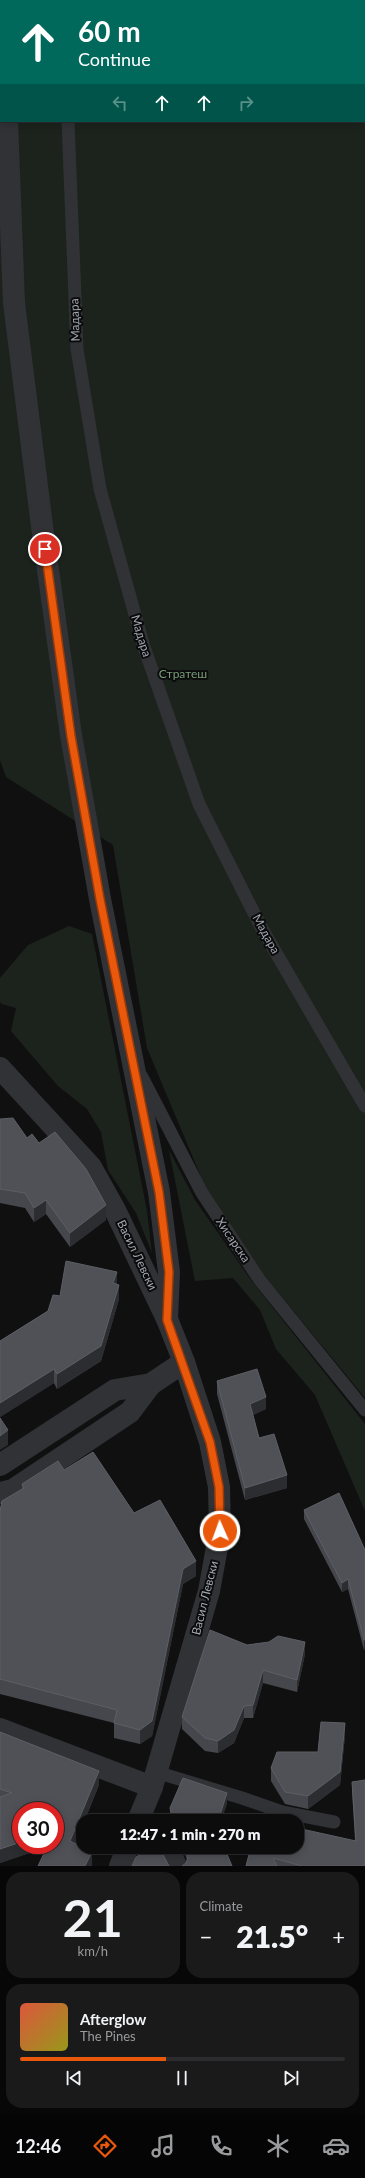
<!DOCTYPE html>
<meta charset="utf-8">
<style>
body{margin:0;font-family:Lato,sans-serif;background:#1a1a1b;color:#f1f3f6;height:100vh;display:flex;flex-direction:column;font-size:15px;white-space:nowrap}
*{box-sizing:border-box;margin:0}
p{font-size:13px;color:#9a9b9d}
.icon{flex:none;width:22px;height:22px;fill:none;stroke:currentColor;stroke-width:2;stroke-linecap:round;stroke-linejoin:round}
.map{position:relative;height:1866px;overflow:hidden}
.details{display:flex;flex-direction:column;gap:6px;padding:6px;background:#070707;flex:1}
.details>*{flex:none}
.top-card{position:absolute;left:0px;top:0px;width:365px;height:122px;box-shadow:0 2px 10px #0003,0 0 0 1px #2c2c2e;background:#00695c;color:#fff;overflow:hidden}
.speed{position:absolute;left:12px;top:1802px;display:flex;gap:8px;font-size:20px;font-weight:700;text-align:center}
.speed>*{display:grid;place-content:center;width:52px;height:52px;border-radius:50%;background:#0c0c0d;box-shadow:0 2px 10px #0003,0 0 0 1px #2c2c2e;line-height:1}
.speed .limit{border:6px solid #d22;background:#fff;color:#111}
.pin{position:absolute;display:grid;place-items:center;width:34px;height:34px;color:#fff;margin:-17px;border:2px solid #fff;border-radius:50%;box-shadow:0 1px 4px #0007}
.me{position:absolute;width:44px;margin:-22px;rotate:358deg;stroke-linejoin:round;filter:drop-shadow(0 0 3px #0008)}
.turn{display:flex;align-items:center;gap:14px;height:84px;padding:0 12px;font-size:18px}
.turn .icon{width:52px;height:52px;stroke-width:2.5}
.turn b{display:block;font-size:28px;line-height:34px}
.lanes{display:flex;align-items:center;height:38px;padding:0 12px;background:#0003;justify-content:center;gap:20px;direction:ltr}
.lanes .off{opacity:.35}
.big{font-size:30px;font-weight:800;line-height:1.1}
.details .widget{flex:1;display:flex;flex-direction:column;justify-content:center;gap:6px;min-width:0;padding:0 14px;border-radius:16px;background:#1a1a1b}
.details .dial{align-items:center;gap:0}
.dial b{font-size:52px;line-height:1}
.song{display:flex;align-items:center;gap:12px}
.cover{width:48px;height:48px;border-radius:6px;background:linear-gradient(135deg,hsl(10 70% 55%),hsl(60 70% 35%))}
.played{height:4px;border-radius:2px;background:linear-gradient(90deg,#ea580c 45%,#2c2c2e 45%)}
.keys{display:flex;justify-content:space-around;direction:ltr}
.heat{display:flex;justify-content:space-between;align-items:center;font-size:22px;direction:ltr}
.details .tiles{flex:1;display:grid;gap:6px;grid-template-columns:1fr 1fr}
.widget:last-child{grid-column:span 2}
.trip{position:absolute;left:76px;top:1814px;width:228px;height:40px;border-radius:16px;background:#0c0c0d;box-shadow:0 2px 10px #0003,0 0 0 1px #2c2c2e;font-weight:800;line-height:40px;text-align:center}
.menu{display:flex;height:64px;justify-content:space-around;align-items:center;background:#050505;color:#9a9b9d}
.menu .icon{width:28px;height:28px}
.menu .selected{color:#ea580c}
.menu b{font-size:18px;color:#f1f3f6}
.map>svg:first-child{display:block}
.green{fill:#1c231d;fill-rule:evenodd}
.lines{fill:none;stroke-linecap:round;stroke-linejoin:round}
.lane{stroke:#313236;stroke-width:13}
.street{stroke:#313236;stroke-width:22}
.wall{fill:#46474c}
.shaded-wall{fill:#2c2d30}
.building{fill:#505157;stroke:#5c5f65}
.route-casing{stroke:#983908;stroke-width:10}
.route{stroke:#ea580c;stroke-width:7}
.labels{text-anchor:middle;stroke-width:4;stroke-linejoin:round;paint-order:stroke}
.street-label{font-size:12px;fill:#a1a6b1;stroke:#0b0b0c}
.park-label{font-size:12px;fill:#799c7a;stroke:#0b0b0c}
</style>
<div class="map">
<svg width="365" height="1866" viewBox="0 0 365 1866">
<rect width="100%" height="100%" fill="#101011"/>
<g class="green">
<path d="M0,0H365V1398L264,1275L207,1191L147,1048L113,845L6,777L0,760ZM1,1H364V121H1Z"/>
<polygon points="69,926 92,934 147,1211 152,1253 136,1213 108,1170 101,1132 87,1109 58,1086 11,1031 16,1008 2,1004 0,1002 0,978 28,945"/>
<polygon points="169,1150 195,1200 251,1280 365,1424 365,1511 315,1395 276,1349 260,1310 233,1278 195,1281"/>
</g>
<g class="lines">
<g class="lane">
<polyline points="62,0 63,1"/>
<polyline points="68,121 77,349 100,489 144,647 199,804 261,927 365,1106"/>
<polyline points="142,1077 202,1193 259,1279 365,1410"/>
<polyline points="156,1772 242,1798 282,1812 334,1822"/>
</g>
<g class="street">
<polyline points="2,0 2,1"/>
<polyline points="7,121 14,303 43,534 71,735 100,899 159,1192 169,1272 167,1319"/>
<polyline points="0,1068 91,1167 115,1210 167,1319 184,1362 210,1442 219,1487 220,1531 209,1591 152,1787 138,1821"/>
<polyline points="0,1465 115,1390 151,1384"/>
<polyline points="0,1493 13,1490 130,1412 151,1384 184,1362"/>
<polyline points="0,1729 152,1787"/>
<polyline points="168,1847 176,1866"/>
<polyline points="120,1866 128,1847"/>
</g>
</g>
<g class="wall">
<polygon points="0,1119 27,1138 39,1143 106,1220 70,1247 46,1214 34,1222 25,1208 0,1203"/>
<polygon points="117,1284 119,1299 101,1361 57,1389 54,1383 0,1417 0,1341 48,1311 60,1296"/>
<polygon points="217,1381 266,1409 253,1415 259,1438 287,1488 245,1500 217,1394"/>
<polygon points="64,1470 134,1513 196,1576 183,1584 152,1736 140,1744 114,1738 114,1723 0,1694 0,1511 22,1489 22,1484"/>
<polygon points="304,1510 365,1550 365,1650 364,1650 348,1589 342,1592 304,1519"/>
<polygon points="247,1645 305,1654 297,1692 263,1683 253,1718 244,1718 234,1743 218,1753 205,1751 182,1729 182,1717"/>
<polygon points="0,1732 99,1785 75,1844 92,1866 47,1847 0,1863"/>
<polygon points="345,1736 340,1785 308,1809 285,1804 271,1781 271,1768 318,1752"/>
<polygon points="352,1782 365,1866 246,1866 251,1847 355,1841 352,1791"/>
<polygon points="227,1803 221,1821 171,1821 170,1808"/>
<polygon points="182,1847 224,1847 186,1863 187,1860"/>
</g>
<g class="shaded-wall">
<polygon points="46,1200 46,1214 34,1222 34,1208"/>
<polygon points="106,1205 106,1220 70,1247 70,1233"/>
<polygon points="117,1272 117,1286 113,1283"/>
<polygon points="119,1285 119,1299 101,1361 57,1389 57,1374"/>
<polygon points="54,1369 54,1383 0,1417 0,1403"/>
<polygon points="266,1397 266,1409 250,1416 250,1404"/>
<polygon points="8,1430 8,1445 0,1450 0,1436"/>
<polygon points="287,1475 287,1488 245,1500 245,1488"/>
<polygon points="196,1561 196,1576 183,1584 152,1736 140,1744 140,1730 183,1569"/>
<polygon points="348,1579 348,1589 342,1592 342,1583"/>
<rect x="364" y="1640" width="1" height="10"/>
<polygon points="305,1642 305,1654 297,1692 297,1680"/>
<polygon points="263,1670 263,1683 253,1718 253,1705"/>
<polygon points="244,1706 244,1718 234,1743 218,1753 218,1741"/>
<polygon points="345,1723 345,1736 340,1785 308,1809 308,1796"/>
<polygon points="99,1771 99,1785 84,1821 83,1821 83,1824 70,1855 70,1841"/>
<polygon points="227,1793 227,1803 221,1821 218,1821"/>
<polygon points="21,1842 21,1845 53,1845 0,1863 0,1849"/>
<polygon points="92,1852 92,1866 85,1866"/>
</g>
<g class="building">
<polygon points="13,1118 27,1138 32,1134 39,1143 55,1132 86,1169 106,1205 70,1233 46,1200 34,1208 25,1193 0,1189 0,1119"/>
<polygon points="66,1261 117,1272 113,1283 119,1285 101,1346 57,1374 54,1369 0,1403 0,1341 48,1311 53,1295 60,1296"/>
<polygon points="257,1369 266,1397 250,1404 259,1438 274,1434 287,1475 245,1488 217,1381"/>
<polygon points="0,1418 8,1430 0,1436"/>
<polygon points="93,1452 134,1513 160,1500 196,1561 183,1569 152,1721 140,1730 114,1723 117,1710 0,1679 0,1511 2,1501 24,1488 22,1484 58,1461 64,1470"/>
<polygon points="339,1493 365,1550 365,1640 364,1640 348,1579 342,1583 304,1510"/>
<polygon points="210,1630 247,1645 269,1642 278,1636 305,1642 297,1680 263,1670 253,1705 244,1706 234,1730 218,1741 205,1738 182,1717"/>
<polygon points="321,1722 345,1723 340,1772 308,1796 285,1792 271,1768 277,1752 318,1752"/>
<polygon points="0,1732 99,1771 70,1841 92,1852 85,1866 38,1866 48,1845 55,1845 55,1811 21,1811 21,1842 0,1849 0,1797 12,1793 0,1789"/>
<polygon points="183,1778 227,1793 218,1821 173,1821 170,1808"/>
<polygon points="365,1780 365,1866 302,1866 273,1858 277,1866 246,1866 251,1847 297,1847 297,1828 356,1841 352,1782"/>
<polygon points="153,1847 159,1847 169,1866 132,1866 136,1857"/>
<polygon points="186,1847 224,1847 232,1866 182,1866 186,1863 188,1857 188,1851"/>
</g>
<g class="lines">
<defs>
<polyline id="route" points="45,549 71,736 100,899 159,1192 169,1272 167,1320 210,1442 219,1487 220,1531"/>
</defs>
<use href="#route" class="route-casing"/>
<use href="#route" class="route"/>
</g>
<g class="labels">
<g class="street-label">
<text transform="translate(75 320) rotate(-92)" y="4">Мадара</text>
<text transform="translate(141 636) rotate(73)" y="4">Мадара</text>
<text transform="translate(266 934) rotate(61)" y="4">Мадара</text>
<text transform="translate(233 1240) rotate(56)" y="4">Хисарска</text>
<text transform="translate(137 1255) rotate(64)" y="4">Васил Левски</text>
<text transform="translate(205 1598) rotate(-76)" y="4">Васил Левски</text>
</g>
<g class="park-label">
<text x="183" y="678">Стратеш</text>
</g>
</g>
</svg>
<div class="speed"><div class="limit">30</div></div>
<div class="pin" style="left:45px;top:549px;background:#d93025"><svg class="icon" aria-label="arrive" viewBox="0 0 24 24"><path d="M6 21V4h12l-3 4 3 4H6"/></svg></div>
<svg class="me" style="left:220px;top:1531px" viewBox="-20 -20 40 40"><circle r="17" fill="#ea580c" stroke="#fff" stroke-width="3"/><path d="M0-11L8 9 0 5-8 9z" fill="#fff"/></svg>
<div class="trip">12:47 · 1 min · 270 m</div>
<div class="top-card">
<div class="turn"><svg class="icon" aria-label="ahead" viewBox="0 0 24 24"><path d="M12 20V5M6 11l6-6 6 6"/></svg><div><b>60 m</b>Continue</div></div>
<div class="lanes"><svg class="icon off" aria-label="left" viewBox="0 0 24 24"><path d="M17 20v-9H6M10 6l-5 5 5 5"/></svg><svg class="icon" aria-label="ahead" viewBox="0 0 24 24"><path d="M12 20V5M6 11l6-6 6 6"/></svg><svg class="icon" aria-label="ahead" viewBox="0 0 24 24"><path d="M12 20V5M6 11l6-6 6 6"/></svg><svg class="icon off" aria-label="right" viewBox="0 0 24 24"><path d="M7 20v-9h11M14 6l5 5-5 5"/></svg></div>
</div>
</div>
<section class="details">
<div class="tiles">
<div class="widget dial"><b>21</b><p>km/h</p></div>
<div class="widget"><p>Climate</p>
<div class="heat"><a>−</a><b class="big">21.5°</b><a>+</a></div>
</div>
<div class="widget">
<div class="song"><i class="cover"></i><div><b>Afterglow</b><p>The Pines</p></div></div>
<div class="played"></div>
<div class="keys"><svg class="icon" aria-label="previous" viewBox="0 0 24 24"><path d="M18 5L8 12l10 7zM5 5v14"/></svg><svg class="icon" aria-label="pause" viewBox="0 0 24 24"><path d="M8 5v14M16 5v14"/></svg><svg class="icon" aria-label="next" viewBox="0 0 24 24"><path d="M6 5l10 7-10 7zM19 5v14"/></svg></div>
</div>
</div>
</section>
<nav class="menu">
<b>12:46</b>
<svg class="icon selected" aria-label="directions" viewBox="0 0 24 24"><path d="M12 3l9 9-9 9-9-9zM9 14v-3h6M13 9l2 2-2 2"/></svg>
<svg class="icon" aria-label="music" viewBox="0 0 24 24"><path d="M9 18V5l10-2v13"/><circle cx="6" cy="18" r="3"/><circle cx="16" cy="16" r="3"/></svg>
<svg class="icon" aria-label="phone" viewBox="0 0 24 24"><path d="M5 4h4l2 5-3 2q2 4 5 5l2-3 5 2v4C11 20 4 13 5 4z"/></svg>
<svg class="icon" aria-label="climate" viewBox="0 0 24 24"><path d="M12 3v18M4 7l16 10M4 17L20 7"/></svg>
<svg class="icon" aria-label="car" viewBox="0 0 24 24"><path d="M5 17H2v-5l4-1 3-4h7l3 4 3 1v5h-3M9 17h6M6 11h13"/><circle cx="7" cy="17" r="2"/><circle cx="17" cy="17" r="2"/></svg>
</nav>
